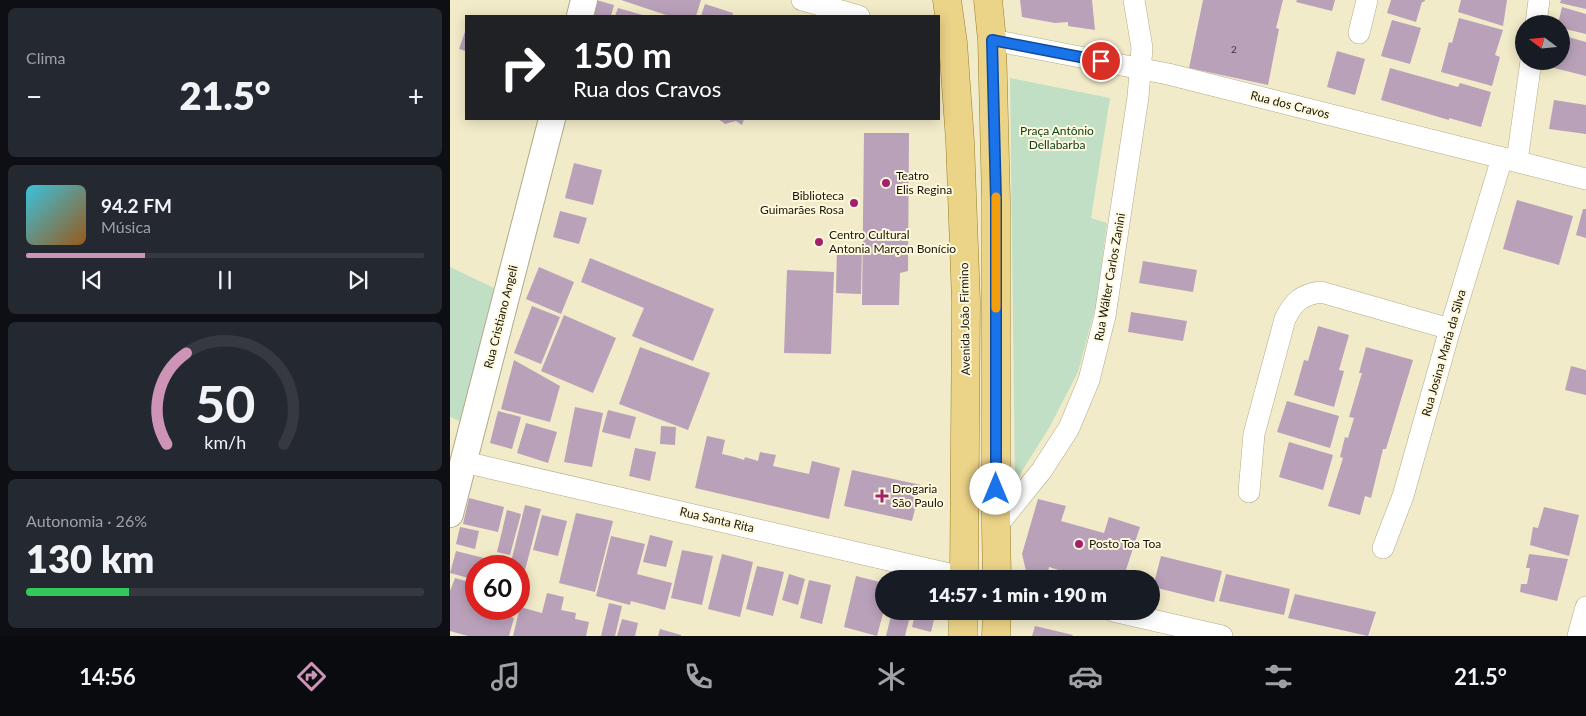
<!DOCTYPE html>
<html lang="pt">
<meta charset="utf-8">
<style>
body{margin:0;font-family:Lato,sans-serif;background:#242831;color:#f1f3f6;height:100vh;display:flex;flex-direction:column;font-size:19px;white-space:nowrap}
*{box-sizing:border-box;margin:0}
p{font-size:16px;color:#9ea1a6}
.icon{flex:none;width:28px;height:28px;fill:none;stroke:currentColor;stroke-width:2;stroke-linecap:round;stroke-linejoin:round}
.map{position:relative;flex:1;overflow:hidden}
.side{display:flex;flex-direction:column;gap:8px;padding:8px;background:#0d0f14;width:450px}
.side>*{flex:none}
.guide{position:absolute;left:15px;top:15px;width:475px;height:105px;border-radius:0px;box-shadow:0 2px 12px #0003;background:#202124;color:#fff;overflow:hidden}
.needle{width:32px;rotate:286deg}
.controls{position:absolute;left:1065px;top:15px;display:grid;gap:10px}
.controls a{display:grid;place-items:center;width:55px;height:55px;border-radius:50%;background:#171b24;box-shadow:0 2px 12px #0003;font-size:25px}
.speed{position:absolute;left:15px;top:555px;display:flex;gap:10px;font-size:25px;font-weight:700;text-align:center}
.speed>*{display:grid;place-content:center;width:65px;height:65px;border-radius:50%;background:#171b24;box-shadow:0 2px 12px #0003;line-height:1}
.speed .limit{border:8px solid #d22;background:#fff;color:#111}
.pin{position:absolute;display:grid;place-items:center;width:42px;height:42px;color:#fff;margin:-21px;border:2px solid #fff;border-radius:50%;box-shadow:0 1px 5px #0007}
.me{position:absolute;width:55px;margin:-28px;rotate:0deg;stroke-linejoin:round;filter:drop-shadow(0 0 4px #0008)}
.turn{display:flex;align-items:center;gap:18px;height:105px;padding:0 25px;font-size:22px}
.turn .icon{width:65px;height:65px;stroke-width:2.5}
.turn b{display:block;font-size:35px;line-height:42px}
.big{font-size:38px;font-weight:800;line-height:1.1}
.side .tile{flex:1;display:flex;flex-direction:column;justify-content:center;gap:8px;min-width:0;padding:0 18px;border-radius:8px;background:#242831}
.side .dial{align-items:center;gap:0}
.dial svg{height:130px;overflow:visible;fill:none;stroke:#363941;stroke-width:7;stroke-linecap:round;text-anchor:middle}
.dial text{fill:#f1f3f6;stroke:none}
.song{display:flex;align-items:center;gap:15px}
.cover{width:60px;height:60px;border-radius:8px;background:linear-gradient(135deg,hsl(190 70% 55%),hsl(30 70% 35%))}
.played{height:5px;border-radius:2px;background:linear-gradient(90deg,#ce94b8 30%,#363941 30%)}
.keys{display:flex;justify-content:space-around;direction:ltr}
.heat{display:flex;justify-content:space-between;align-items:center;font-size:28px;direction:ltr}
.charge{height:8px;border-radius:4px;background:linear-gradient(90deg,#34c759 26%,#363941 0)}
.trip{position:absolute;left:425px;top:570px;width:285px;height:50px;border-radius:25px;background:#171b24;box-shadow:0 2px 12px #0003;font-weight:800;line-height:50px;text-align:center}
.tabs{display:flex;height:80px;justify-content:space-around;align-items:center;background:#090b0e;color:#9ea1a6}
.tabs .icon{width:35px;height:35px}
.tabs .active{color:#ce94b8}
.tabs b{font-size:22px;color:#f1f3f6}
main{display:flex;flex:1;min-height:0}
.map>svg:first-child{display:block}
.green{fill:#c0dfc4}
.building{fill:#b9a1ba}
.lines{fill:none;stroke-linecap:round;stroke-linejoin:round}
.minor-casing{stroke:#b1aa8a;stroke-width:22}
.tertiary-casing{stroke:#b1aa8a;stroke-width:28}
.primary-casing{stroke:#997d29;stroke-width:29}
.minor{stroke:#fff;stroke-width:21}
.tertiary{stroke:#fff;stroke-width:26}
.primary{stroke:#ebd388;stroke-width:28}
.route-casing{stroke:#114b97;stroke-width:12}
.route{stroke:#1a73e8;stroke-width:9}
.slow{stroke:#f59e0b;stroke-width:9}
.poi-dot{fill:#a4206d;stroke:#fef8dd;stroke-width:2}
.labels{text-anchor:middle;stroke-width:4;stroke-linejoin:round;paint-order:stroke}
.number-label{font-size:10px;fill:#413936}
.street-label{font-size:12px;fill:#19160a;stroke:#fef8dd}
.park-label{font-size:12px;fill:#0e411d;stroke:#fef8dd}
.poi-label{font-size:12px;fill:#19160a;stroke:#fef8dd;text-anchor:start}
</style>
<main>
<section class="side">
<div class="tile"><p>Clima</p>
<div class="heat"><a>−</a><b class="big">21.5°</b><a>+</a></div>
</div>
<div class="tile">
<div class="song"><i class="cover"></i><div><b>94.2 FM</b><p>Música</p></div></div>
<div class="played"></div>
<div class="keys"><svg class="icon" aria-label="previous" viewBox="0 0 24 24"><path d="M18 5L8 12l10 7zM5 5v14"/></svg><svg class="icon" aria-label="pause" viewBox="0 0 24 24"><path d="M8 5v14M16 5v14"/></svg><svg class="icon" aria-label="next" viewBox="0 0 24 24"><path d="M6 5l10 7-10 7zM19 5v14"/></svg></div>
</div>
<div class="tile dial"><svg viewBox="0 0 100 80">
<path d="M14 69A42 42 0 1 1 86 69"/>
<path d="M14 69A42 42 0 0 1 26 13" stroke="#ce94b8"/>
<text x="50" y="56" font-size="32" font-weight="700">50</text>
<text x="50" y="72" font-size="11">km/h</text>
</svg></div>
<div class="tile"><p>Autonomia · 26%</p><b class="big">130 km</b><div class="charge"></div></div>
</section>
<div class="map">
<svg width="1136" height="636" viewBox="0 0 1136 636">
<rect width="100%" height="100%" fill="#f2ebc9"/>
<g class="green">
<polygon points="560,78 660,98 641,218 657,223 646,305 628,372 599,428 565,482"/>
<polygon points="0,267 46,289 16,424 0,417"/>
</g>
<g class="building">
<polygon points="146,0 164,5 161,16 142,16"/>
<polygon points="171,0 251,0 246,16 219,16"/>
<polygon points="570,0 642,0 645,30 618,26 618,22 605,23 572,17"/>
<polygon points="753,0 833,0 826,28 829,29 818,85 739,68"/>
<polygon points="847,0 885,0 882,11 846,2"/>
<polygon points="941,0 975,0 974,2 972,2 966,22 937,13"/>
<polygon points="1011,0 1057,0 1053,26 1008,12"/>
<polygon points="1111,0 1136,0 1136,9 1110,3"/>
<polygon points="255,4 283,13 282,16 251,16"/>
<polygon points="1112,7 1136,14 1136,34 1111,28 1111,24 1108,24"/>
<polygon points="168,8 196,16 165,16"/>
<polygon points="1009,18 1053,30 1045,55 1050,57 1042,86 991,72 999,42 1002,43"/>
<polygon points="942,20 971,28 960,64 931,56"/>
<polygon points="16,29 16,51 9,49"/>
<polygon points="1111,35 1136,42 1136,76 1100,67 1102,61 1111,61"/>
<polygon points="887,51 915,59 905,95 877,87"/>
<polygon points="940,68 1008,87 1010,83 1041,92 1031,127 999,118 999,120 931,100"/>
<polygon points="1104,100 1136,105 1136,134 1099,129"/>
<polygon points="268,119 294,119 292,125 286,121 275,124"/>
<polygon points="414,133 459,133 458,271 450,273 449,305 412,305"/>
<polygon points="124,163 152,170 143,205 115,198"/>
<polygon points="1067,200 1123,216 1109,265 1053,249"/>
<polygon points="1133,209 1136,209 1136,238 1126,235"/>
<polygon points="110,211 137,218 129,244 103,237"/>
<polygon points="387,246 412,247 411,294 386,293"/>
<polygon points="140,258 264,309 243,361 182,336 194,308 131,282"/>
<polygon points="693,261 747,270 743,292 689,283"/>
<polygon points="89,267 124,282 111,314 76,299"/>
<polygon points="337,270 384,272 381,354 334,353"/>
<polygon points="82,306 110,317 91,364 64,353"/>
<polygon points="681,312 737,321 733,341 678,332"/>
<polygon points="114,315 166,338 143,393 91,371"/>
<polygon points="868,326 899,335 889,370 894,371 884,407 844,395 854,360 858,361"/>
<polygon points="190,347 260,373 238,430 169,404"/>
<polygon points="916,347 963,360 936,449 933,449 921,498 915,496 910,515 878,506 893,458 890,457 895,437 898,438 904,418 899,417 912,373 909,373"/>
<polygon points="64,360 110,386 100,422 51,409"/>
<polygon points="1121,366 1136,370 1136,395 1115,390"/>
<polygon points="837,401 889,416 880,448 827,432"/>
<polygon points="125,407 153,413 142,467 114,462"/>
<polygon points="158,410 186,417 180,439 152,432"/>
<polygon points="48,411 71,417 62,449 40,443"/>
<polygon points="76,423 107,432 98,463 67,453"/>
<polygon points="211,426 226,427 225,445 210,444"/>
<polygon points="257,436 275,440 272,454 285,457 294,460 295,457 308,461 310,452 326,455 323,466 359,474 362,461 390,468 379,519 245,488"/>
<polygon points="839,442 883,455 873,490 829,477"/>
<polygon points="185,448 206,452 200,481 179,476"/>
<polygon points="402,470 471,485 462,521 394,506"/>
<polygon points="19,498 54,507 48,532 13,524"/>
<polygon points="588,499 616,506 611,521 654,533 659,517 690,527 673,579 666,579 642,572 640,579 637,579 599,567 597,576 576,571 572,554"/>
<polygon points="75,505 91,509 75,570 69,568 69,566 60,566"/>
<polygon points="1094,507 1129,515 1119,556 1080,545 1083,527 1088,528"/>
<polygon points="57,510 71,514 60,555 47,552"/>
<polygon points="126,513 163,521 145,592 109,583"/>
<polygon points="92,515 117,521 108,556 83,550"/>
<polygon points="10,527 29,531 25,549 6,544"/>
<polygon points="200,535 223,541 216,567 193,562"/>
<polygon points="161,536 195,544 187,574 222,583 215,610 181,601 180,605 146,596"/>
<polygon points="232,550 263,556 252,605 221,598"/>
<polygon points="6,551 34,558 32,566 26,566 26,580 0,573"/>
<polygon points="272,554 303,562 290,617 258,609"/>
<polygon points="1079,554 1118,559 1107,601 1070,592 1071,584 1077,584 1080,568 1076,568"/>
<polygon points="711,556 772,571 764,602 703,587"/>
<polygon points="307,566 334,572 323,616 296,609"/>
<polygon points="339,574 355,579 348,605 332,600"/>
<polygon points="776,574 840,589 834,615 769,601"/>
<polygon points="406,576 434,583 434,610 427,636 394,627"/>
<polygon points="5,578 26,584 26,609 36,609 64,618 59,636 18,636 0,631 0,591"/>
<polygon points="359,580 381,585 372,624 350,618"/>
<polygon points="97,593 114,597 111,610 126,613 125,619 139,622 136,636 63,636 70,607 92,613"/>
<polygon points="845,594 926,612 918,636 838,618"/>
<polygon points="159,603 172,606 165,636 151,636"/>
<polygon points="466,611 486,611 481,632 462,627"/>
<polygon points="442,612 460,616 455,636 436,636"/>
<polygon points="172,619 188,623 185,636 167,636"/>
<polygon points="585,626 623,635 622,636 582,636"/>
<polygon points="210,629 231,635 231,636 208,636"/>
</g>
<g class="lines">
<defs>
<g id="minor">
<polyline points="352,0 409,16"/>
<polyline points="1086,24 1089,0"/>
<polyline points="909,33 917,0"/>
<polyline points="542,40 718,74 1136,179"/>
<polyline points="1067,161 1081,61"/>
<polyline points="14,462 521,579"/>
<path d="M799,492L804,434L835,319C844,301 851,295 871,292L1000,329"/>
<polyline points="546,527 592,470 619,428 639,380 655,316 688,97 692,48 684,0"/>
<polyline points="933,548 953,496 1000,329 1052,158"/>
<polyline points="663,611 772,636"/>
<polyline points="1128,636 1136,607"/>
</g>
<g id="tertiary">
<polyline points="130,16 134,0"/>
<polyline points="0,514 102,119"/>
</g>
<g id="primary">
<polyline points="497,0 503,43 510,141 516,301 514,579"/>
<polyline points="538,0 542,40 546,201 546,527 547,579"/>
<polyline points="513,636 513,611"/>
<polyline points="546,636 547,611"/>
</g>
</defs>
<use href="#minor" class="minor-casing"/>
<use href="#tertiary" class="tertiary-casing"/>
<use href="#primary" class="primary-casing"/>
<use href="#minor" class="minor"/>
<use href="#tertiary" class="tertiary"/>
<use href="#primary" class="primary"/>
</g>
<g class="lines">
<defs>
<polyline id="route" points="546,489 546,201 542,40 651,61"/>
</defs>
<use href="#route" class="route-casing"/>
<use href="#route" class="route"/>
<polyline class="slow" points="546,308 546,197"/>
</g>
<g class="poi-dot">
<circle cx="436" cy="183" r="5"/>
<circle cx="404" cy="203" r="5"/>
<circle cx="369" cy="242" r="5"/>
<path d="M429.5 488.5h5v5h5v5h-5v5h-5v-5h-5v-5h5z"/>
<circle cx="629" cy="544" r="5"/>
</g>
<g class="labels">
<g class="number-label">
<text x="784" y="53">2</text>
</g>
<g class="street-label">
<text transform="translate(840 105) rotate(14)" y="4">Rua dos Cravos</text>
<text transform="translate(660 277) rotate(-80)" y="4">Rua Wálter Carlos Zanini</text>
<text transform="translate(51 317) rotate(-76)" y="4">Rua Cristiano Angeli</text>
<text transform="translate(515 319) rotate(-91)" y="4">Avenida João Firmino</text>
<text transform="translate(994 353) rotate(-74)" y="4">Rua Josina Maria da Silva</text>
<text transform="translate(267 520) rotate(13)" y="4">Rua Santa Rita</text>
</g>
<g class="park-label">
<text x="607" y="135">Praça Antônio<tspan x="607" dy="14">Dellabarba</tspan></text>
</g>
<g class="poi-label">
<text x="446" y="180">Teatro<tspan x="446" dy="14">Elis Regina</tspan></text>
<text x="394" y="200" text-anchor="end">Biblioteca<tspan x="394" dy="14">Guimarães Rosa</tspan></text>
<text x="379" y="239">Centro Cultural<tspan x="379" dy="14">Antonia Marçon Bonício</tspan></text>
<text x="442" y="493">Drogaria<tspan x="442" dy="14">São Paulo</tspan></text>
<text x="639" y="548">Posto Toa Toa</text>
</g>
</g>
</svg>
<div class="controls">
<a><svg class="needle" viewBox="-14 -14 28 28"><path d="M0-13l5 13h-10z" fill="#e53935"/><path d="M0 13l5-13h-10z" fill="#9ea1a6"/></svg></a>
</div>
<div class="speed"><div class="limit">60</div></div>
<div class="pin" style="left:651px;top:61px;background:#d93025"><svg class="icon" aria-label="arrive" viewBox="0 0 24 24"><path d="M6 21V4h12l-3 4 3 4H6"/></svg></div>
<svg class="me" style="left:546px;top:489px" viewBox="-20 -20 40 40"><circle r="19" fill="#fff"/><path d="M0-13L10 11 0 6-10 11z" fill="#1a73e8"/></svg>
<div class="trip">14:57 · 1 min · 190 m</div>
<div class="guide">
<div class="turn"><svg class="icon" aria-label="right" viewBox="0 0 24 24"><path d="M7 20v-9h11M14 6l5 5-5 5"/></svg><div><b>150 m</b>Rua dos Cravos</div></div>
</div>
</div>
</main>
<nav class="tabs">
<b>14:56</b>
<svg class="icon active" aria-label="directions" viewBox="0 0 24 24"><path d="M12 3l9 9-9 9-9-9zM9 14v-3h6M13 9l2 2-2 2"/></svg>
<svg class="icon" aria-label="music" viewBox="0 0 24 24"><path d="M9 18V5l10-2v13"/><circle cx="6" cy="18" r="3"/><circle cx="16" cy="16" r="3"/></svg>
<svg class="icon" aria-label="phone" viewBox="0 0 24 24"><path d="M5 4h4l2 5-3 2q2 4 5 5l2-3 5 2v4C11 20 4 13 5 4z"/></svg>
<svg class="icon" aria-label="climate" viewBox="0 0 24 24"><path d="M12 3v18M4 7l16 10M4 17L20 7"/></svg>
<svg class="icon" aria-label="car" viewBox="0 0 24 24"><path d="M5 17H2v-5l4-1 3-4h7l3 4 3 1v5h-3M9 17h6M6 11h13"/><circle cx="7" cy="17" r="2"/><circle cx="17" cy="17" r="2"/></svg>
<svg class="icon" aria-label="filters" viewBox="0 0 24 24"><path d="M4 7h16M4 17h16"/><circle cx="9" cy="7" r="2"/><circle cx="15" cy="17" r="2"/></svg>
<b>21.5°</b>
</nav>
